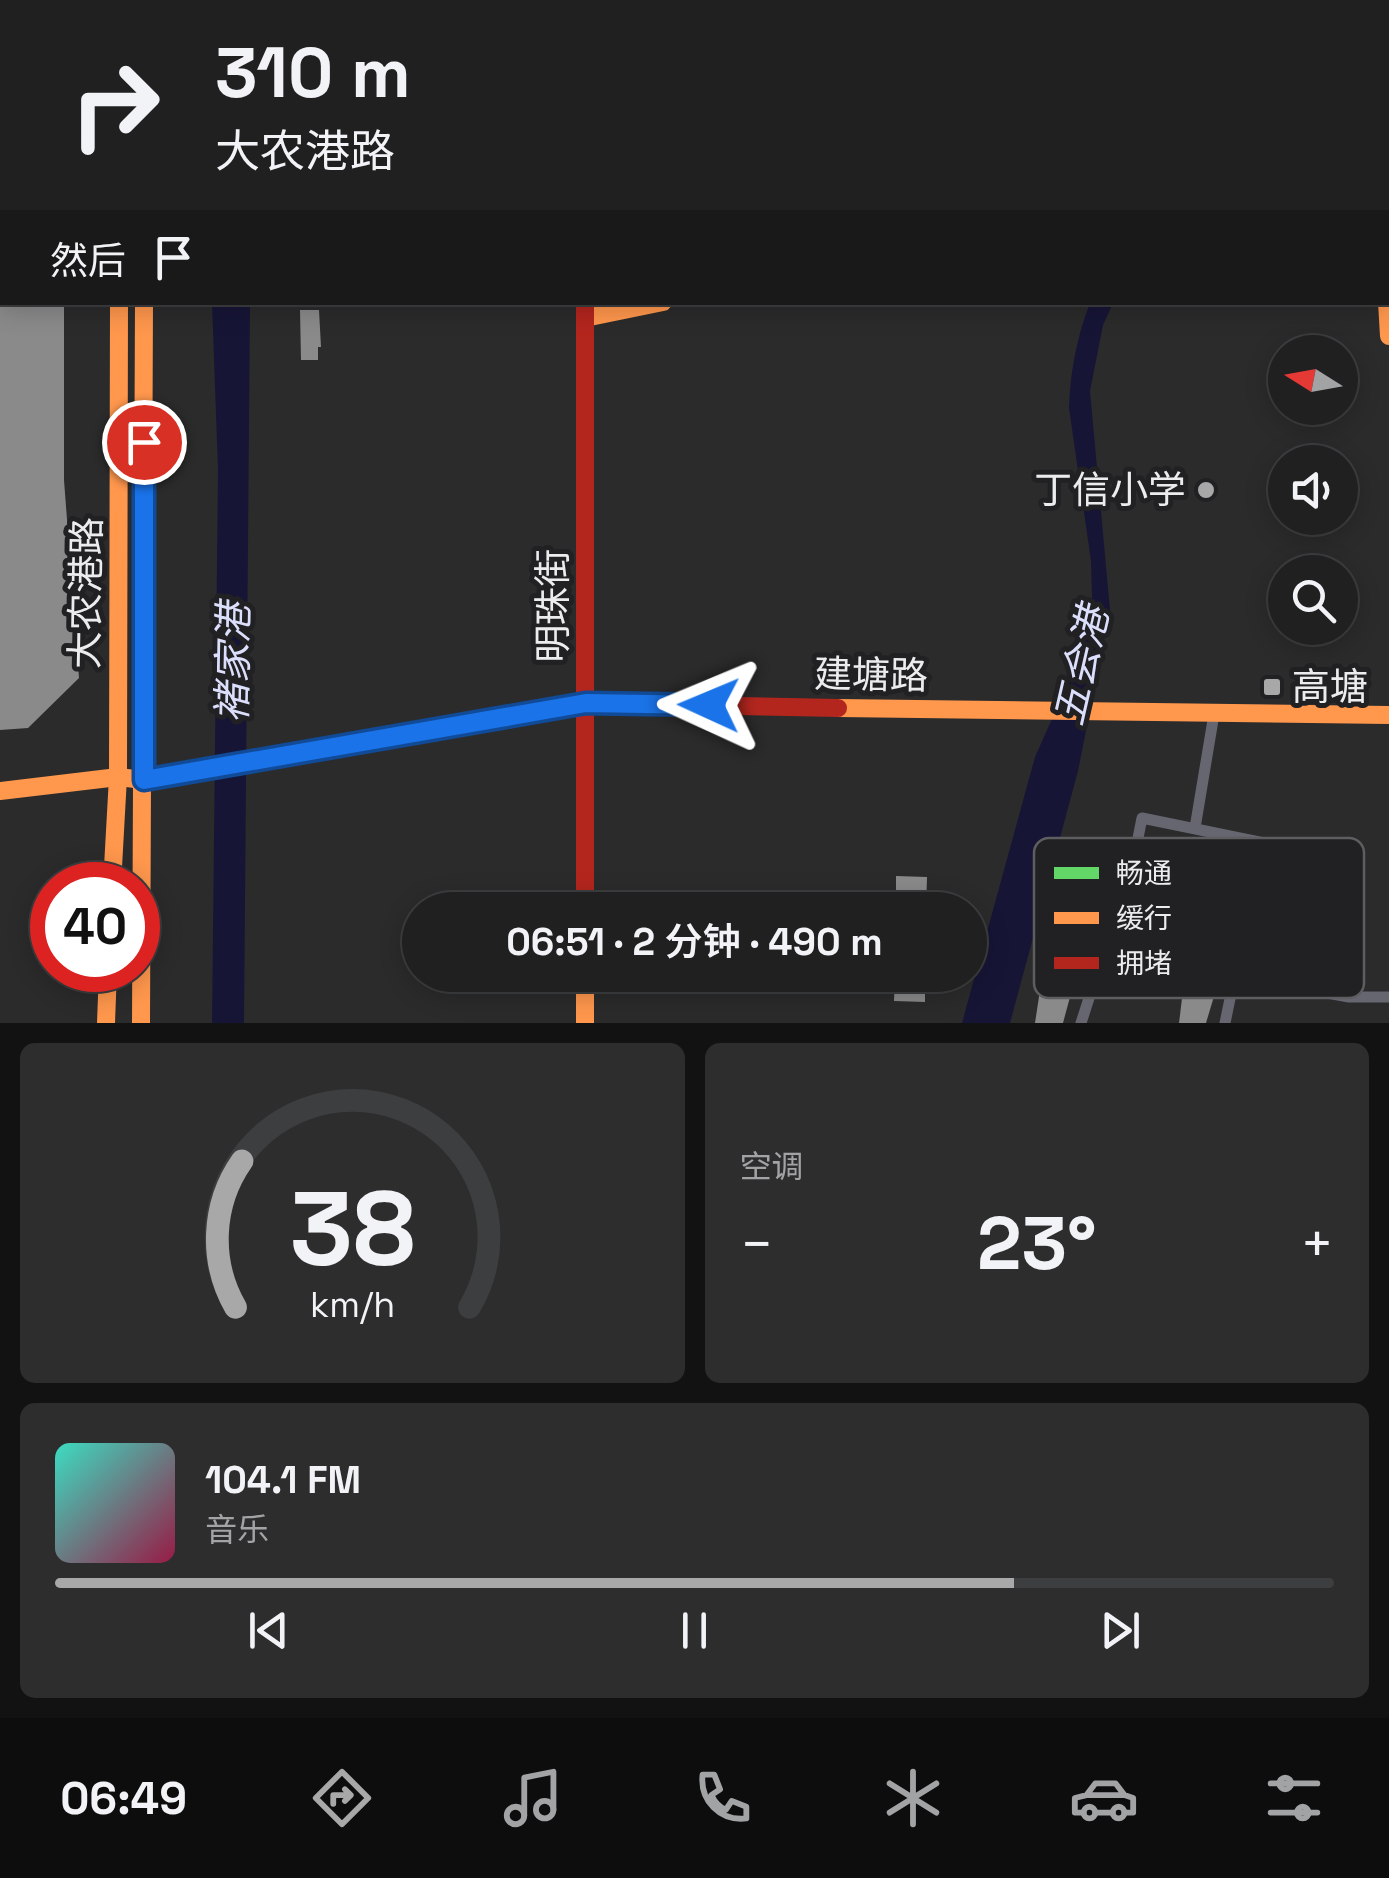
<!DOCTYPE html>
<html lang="zh">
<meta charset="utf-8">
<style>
body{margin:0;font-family:"Space Grotesk","Noto Sans SC",sans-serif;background:#2d2d2e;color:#f1f3f6;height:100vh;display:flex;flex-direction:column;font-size:38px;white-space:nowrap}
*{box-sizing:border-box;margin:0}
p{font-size:32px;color:#a2a3a5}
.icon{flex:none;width:55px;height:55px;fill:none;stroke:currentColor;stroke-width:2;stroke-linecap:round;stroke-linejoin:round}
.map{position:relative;height:1023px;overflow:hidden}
.sheet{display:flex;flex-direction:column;gap:20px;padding:20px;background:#121212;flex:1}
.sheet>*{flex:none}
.banner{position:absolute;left:0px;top:0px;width:1390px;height:305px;box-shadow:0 5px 25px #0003,0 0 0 2px #3d3e3f;background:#202021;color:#f1f3f6;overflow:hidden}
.needle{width:65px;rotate:281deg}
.tools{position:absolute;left:1268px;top:335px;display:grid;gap:20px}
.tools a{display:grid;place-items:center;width:90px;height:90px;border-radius:50%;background:#202021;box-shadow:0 5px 25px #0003,0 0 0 2px #3d3e3f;font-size:50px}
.speed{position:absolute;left:30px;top:862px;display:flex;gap:20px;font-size:50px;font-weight:700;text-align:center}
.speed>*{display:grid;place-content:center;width:130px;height:130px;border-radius:50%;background:#202021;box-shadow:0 5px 25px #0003,0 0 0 2px #3d3e3f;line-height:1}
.speed .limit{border:15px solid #d22;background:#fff;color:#111}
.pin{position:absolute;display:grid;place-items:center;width:85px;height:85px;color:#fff;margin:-42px;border:5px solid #fff;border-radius:50%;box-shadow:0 2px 10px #0007}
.me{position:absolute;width:110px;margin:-55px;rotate:271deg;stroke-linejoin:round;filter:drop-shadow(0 0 8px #0008)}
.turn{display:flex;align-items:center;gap:35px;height:210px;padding:0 50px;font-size:45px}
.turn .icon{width:130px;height:130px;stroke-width:2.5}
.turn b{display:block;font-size:70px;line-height:85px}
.then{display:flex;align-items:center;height:95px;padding:0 50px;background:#0003;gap:20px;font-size:38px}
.big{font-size:75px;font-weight:600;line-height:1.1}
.sheet .card{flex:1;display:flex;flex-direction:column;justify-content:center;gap:15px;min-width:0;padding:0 35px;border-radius:15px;background:#2d2d2e}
.sheet .dial{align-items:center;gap:0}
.dial svg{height:260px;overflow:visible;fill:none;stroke:#3d3e3f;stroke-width:7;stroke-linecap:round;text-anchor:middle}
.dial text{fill:#f1f3f6;stroke:none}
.song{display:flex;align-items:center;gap:30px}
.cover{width:120px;height:120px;border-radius:15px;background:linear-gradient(135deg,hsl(170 70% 55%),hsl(340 70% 35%))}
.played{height:10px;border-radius:5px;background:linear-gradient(90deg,#a8a8a9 75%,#3d3e3f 75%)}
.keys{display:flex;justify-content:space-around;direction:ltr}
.heat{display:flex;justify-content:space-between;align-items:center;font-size:55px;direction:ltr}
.sheet .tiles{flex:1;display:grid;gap:20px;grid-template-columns:1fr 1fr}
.card:last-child{grid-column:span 2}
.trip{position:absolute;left:402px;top:892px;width:585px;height:100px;border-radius:50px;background:#202021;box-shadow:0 5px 25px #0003,0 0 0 2px #3d3e3f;font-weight:600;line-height:100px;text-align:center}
.tabs{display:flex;height:160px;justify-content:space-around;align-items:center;background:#0d0d0d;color:#a2a3a5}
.tabs .icon{width:70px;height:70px}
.tabs .on{color:#a8a8a9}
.tabs b{font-size:45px;color:#f1f3f6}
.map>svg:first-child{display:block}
.green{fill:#3c3e5c}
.water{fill:#171536}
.building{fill:#8b8a8a}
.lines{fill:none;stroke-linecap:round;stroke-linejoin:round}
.street{stroke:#656670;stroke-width:11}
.fast{stroke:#63d668;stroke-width:18}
.slow{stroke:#ff974d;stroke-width:18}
.jam{stroke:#b3261e;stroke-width:18}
.slow-bridge{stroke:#ff974d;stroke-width:18}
.route-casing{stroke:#114b97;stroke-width:25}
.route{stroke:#1a73e8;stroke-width:18}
.poi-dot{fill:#a8a8a9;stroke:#212123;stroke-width:4}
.labels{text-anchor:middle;stroke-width:10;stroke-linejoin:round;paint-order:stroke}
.poi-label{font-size:38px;fill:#ebeced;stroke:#212123;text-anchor:end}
.street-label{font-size:38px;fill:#ebeced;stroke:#212123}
.water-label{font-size:40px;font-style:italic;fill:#dcdffc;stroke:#212123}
.key{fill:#212123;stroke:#5e5e60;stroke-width:2.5}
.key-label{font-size:28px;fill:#ebeced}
</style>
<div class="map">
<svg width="1389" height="1023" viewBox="0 0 1389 1023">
<rect width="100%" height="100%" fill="#2b2b2c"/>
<polygon class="green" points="0,0 108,0 109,2 2,2 0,77"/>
<g class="water">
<polygon points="212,303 250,303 244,1023 212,1023 218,470"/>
<path d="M1090,303H1113L1103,325L1090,391L1110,610L1078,771L1010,1023H962L1035,757L1060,701L1092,597L1091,561L1069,408C1070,372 1077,336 1090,303Z"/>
</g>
<g class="building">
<polygon points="0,302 64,302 64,480 79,678 28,728 0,730"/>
<polygon points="300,310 319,310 321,347 318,347 318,360 301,360"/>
<polygon points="896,876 927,877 926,910 896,910"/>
<polygon points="1044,964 1077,971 1063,1023 1035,1023"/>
<polygon points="1185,974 1218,983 1206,1023 1179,1023"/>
<polygon points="895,975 925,975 925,1002 894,1001"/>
</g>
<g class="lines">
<g class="street">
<polyline points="1195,828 1214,714"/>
<polyline points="1239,977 1349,997 1389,997"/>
<polyline points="1081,1023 1102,958 1115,884 1133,863 1142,818 1269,844 1245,969 1232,989 1225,1023"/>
</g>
<g class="fast">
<polyline points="190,2 191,0"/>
<polyline points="359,2 366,0"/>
<polyline points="428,2 434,0"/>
</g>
<g class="slow">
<polyline points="543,0 544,2"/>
<polyline points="0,151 2,150"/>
<polyline points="1387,302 1389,336"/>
<polyline points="585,318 663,302"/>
<polyline points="838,708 1389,715"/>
<polyline points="0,791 118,777 144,780 181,776"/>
<polyline points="112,885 118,777 119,302"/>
<polyline points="585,975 585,1023"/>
<polyline points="106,1023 108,970"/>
<polyline points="141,1023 144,302"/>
</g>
<g class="jam">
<polyline points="113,0 114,2"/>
<polyline points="141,0 141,2"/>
<polyline points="1385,0 1385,2"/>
<polyline points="0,126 2,125"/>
<polyline points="1388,235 1389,235"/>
<polyline points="585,302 585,910"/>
<polyline points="277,759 585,703 838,708"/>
</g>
<polyline class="slow-bridge" points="181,776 277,759"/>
</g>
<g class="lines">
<defs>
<polyline id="route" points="144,442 144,780 586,703 709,705"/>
</defs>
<use href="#route" class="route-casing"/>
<use href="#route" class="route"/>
</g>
<g class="poi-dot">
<circle cx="1206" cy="490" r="10"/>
<rect x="1262" y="677" width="20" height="20" rx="5"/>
</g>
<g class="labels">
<g class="poi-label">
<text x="1186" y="503">丁信小学</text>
<text x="1292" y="700" text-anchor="start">高塘</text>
</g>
<g class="street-label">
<text transform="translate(86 593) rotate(-89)" y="13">大农港路</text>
<text transform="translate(553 606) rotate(-90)" y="13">明珠街</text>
<text transform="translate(871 675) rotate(1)" y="13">建塘路</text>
</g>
<g class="water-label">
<text transform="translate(233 663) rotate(-89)" y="14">褚家港</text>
<text transform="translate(1081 666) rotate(-77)" y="14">五会港</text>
</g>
</g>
<rect x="1034" y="838" width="330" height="160" rx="15" class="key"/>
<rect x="1054" y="867" width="45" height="12" fill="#63d668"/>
<rect x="1054" y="912" width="45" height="12" fill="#ff974d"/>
<rect x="1054" y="957" width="45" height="12" fill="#b3261e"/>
<g class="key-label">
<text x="1116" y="883">畅通</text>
<text x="1116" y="928">缓行</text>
<text x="1116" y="973">拥堵</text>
</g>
</svg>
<div class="tools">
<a><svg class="needle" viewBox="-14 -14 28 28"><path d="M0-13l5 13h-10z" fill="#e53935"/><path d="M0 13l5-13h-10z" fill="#a2a3a5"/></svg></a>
<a><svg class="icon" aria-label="sound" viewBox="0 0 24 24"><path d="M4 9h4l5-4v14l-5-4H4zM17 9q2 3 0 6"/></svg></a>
<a><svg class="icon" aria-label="search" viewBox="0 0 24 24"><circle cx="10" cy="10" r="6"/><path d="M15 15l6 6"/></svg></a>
</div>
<div class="speed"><div class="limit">40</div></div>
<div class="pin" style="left:144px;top:442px;background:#d93025"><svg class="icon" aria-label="arrive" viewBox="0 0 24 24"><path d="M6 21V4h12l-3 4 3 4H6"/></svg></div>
<svg class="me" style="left:709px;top:705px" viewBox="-20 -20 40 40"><path d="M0-17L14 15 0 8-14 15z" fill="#1a73e8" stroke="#fff" stroke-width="4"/></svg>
<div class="trip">06:51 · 2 分钟 · 490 m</div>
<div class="banner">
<div class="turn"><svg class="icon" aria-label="right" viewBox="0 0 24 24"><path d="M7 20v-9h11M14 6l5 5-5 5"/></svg><div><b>310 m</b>大农港路</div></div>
<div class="then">然后<svg class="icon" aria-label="arrive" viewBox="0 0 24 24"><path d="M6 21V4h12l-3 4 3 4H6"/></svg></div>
</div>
</div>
<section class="sheet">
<div class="tiles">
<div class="card dial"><svg viewBox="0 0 100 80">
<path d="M14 69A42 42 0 1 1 86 69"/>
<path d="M14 69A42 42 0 0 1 16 24" stroke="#a8a8a9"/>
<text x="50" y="56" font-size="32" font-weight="700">38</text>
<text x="50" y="72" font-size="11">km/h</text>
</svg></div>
<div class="card"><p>空调</p>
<div class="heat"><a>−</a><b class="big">23°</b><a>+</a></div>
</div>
<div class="card">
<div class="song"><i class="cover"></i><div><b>104.1 FM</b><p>音乐</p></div></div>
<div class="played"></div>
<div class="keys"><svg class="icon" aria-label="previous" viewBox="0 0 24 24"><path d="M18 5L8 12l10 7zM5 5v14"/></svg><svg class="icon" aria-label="pause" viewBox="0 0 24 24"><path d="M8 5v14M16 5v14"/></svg><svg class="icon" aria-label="next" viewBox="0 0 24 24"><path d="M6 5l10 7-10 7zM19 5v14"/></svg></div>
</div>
</div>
</section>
<nav class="tabs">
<b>06:49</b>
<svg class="icon on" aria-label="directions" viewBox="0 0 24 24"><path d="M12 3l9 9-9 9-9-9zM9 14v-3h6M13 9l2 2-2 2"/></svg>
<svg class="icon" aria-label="music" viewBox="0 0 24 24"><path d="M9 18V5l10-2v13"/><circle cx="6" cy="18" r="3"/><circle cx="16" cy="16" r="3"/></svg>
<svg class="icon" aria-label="phone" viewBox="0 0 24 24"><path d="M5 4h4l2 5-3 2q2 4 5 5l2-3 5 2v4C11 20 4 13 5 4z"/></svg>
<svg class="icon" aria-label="climate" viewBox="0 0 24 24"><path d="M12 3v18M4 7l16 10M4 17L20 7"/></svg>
<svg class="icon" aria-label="car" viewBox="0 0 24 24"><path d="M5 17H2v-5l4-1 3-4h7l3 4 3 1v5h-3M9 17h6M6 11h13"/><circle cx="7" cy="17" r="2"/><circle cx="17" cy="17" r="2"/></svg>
<svg class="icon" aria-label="filters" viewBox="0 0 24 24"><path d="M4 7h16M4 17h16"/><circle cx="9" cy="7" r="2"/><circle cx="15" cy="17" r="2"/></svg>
</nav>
